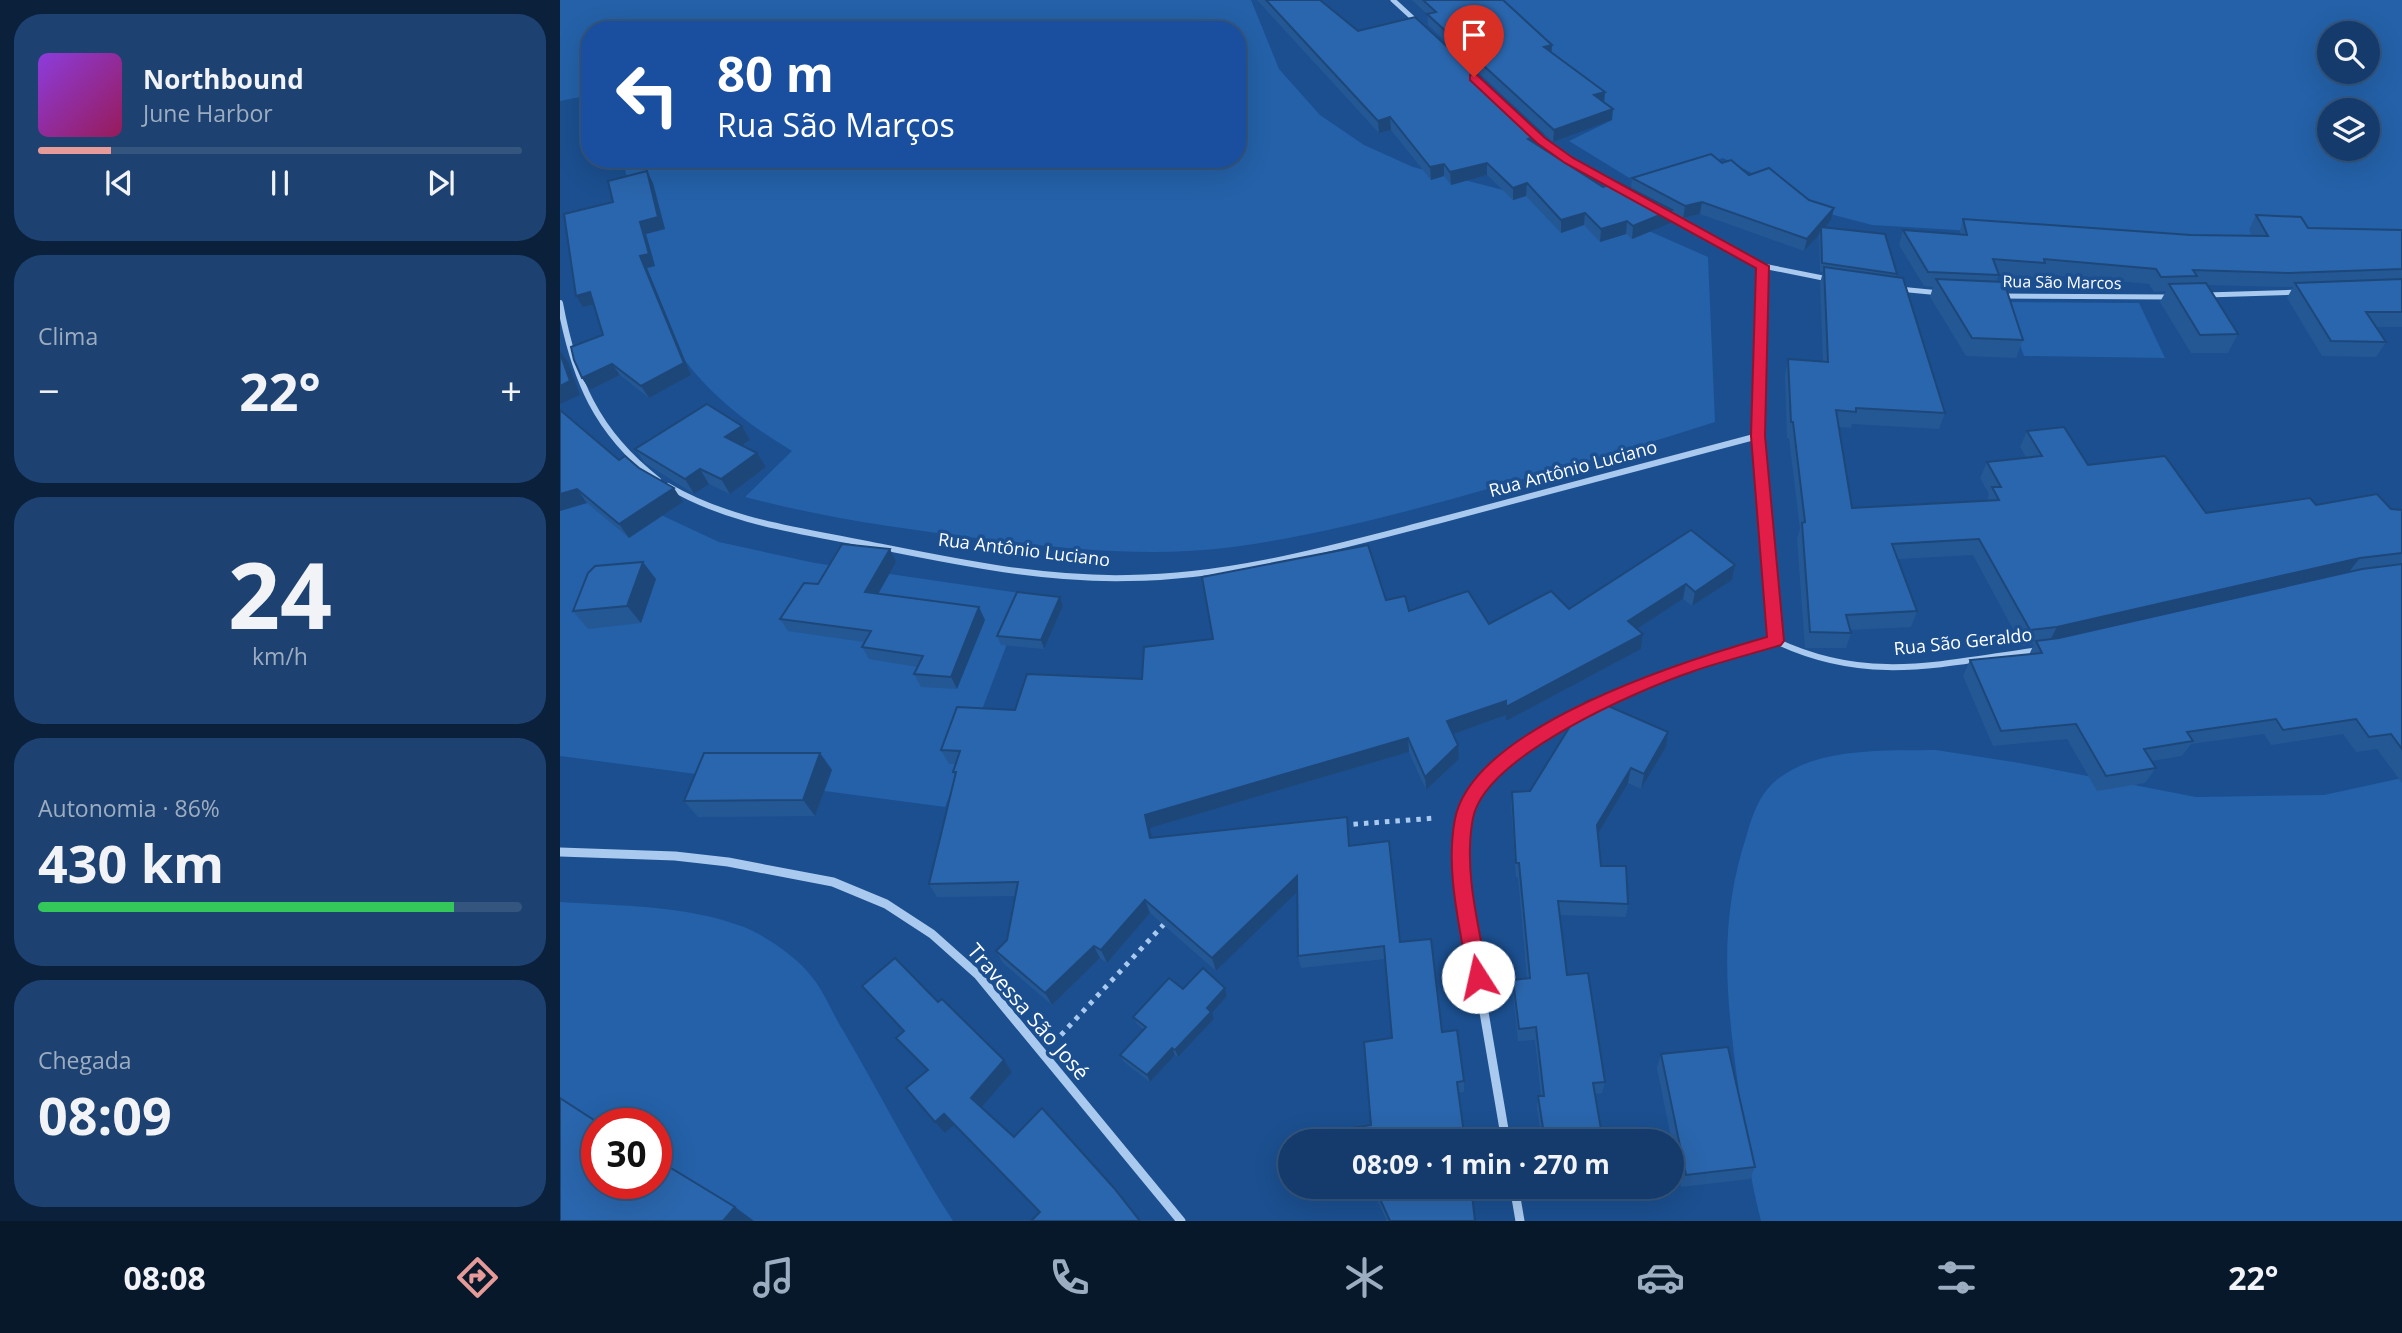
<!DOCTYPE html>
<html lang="pt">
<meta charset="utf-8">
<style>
body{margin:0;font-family:"Open Sans",sans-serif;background:#1d4271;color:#f1f3f6;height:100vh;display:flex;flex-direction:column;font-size:26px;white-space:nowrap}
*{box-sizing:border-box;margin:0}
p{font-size:23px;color:#9dadc1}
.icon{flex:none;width:38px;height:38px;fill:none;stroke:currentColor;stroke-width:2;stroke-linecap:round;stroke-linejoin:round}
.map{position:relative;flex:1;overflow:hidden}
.side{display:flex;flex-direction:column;gap:14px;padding:14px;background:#0b203b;width:560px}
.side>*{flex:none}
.top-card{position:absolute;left:21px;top:21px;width:665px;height:147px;border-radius:28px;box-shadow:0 7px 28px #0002,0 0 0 2px #33557e;background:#1a4fa0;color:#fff;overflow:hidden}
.tools{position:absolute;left:1757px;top:21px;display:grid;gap:14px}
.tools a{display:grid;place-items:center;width:63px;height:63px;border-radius:50%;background:#143b6b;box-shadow:0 7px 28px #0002,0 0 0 2px #33557e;font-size:35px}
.speed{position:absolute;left:21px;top:1108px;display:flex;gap:14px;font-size:35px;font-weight:700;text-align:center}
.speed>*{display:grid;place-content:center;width:91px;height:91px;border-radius:50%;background:#143b6b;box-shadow:0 7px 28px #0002,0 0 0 2px #33557e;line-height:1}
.speed .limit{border:10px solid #d22;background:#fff;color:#111}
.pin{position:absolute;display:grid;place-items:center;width:60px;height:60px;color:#fff;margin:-72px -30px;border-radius:50% 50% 50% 0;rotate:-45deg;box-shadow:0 0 7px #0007}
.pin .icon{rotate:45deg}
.me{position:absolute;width:77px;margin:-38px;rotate:350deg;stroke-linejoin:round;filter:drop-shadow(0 0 5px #0008)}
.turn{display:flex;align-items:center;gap:24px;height:147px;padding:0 21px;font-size:32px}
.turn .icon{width:91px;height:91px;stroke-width:2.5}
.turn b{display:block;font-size:49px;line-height:60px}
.big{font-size:52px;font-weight:700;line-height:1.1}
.side .card{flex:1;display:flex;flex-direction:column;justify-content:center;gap:10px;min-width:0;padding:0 24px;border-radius:28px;background:#1d4271}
.side .dial{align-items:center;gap:0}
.dial b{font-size:91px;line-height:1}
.song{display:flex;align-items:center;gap:21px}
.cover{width:84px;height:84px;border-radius:10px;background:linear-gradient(135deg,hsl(270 70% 55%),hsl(330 70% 35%))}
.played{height:7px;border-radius:4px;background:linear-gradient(90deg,#e69b98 15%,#33557e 15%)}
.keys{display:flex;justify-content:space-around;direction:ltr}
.heat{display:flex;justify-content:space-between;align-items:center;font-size:38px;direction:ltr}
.charge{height:10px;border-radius:5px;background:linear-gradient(90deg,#34c759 86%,#33557e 0)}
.trip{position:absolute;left:718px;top:1129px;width:406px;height:70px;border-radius:35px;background:#143b6b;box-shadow:0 7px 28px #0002,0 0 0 2px #33557e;font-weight:700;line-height:70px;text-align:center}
.tab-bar{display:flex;height:112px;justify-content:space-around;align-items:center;background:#08182b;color:#9dadc1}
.tab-bar .icon{width:49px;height:49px}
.tab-bar .selected{color:#e69b98}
.tab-bar b{font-size:32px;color:#f1f3f6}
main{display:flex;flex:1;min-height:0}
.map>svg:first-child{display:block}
.green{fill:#2461a8;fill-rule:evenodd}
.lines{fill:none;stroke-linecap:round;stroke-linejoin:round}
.path{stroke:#a9c9ee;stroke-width:5;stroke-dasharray:4.5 6;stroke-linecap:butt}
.minor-far2{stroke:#a9c9ee;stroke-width:5}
.minor-far1{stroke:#a9c9ee;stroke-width:6}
.minor{stroke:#a9c9ee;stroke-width:9}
.wall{fill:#245895}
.shaded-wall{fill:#1d4779}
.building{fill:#2a66ad;stroke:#1d4779;stroke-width:2}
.route{fill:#e11d48;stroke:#92132f;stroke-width:2}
.labels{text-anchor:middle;stroke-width:7;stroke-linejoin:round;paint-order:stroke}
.far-street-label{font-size:16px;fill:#fff;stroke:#1b4f8f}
.street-label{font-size:18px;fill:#fff;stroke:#1b4f8f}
.near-street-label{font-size:21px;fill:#fff;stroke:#1b4f8f}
</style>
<main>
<section class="side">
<div class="card">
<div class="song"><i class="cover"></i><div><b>Northbound</b><p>June Harbor</p></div></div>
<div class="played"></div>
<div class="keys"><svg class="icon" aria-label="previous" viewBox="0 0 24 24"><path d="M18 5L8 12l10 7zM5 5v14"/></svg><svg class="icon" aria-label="pause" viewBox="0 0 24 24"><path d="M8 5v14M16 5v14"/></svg><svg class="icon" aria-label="next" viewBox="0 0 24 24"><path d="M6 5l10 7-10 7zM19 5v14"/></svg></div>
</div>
<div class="card"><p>Clima</p>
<div class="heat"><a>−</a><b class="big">22°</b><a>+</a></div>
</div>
<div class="card dial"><b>24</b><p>km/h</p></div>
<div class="card"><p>Autonomia · 86%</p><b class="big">430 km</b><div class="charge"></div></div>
<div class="card"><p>Chegada</p><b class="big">08:09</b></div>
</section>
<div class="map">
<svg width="1842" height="1221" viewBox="0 0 1842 1221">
<rect width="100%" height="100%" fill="#1b4f8f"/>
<g class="green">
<path d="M0,0H691L719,69L760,115L804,145L853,167L987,201L1089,231L1148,257L1155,422C1081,446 1007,467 931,488C847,512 760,535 673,547C591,558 506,549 424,539C343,529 264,518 185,497L232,451C168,413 112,364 89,291C76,250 72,202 63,159H677V30H30V95L0,101Z"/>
<path d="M922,0H1842V257L1312,225L1270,214L1163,158L1084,187L1009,141L1052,120ZM1769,33H1808V72H1769ZM1769,110H1808V149H1769Z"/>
<polygon points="1444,302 1579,303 1605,358 1464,356"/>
<polygon points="0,440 71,501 159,542 255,563 466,594 385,807 0,756"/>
<path d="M1376,750L1460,763L1636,797L1764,795L1842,778V1221H1201C1189,1176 1184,1131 1178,1085C1166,995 1158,922 1187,834C1192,816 1199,796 1213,783C1254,746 1326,751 1376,750Z"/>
<path d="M0,902C61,906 126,905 184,927C206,936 237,957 252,977C265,993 273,1015 284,1032C321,1095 353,1159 393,1221H0ZM37,1124H96V1183H37Z"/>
</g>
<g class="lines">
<g class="path">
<polyline points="783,825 876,818"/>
<polyline points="501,1035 607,921"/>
</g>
<g class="minor-far2">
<polyline points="833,0 857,22"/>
<polyline points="975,134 1009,160 1058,189"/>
<polyline points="1105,215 1203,266 1268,279"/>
<polyline points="1339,289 1380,293"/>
<polyline points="1647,295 1740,292"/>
<polyline points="1440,296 1610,297"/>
<polyline points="1202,304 1203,266"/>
</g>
<g class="minor-far1">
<polyline points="1202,302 1198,436 1216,641"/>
<path d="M0,303C14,379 36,432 98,480"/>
<path d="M108,486C169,522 238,530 307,544C392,561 481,580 568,578C673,577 776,547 877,521C984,492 1091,464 1198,436"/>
<path d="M1216,641C1309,685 1383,663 1479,650"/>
<polyline points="1042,701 1136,664 1216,641"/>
</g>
<g class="minor">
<polyline points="0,852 115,856 168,862 273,882 326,904 372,934 418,975 621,1221"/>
<path d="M946,1141L903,889C900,865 896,836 906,814C929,758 993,722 1046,699"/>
<polyline points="954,1186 960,1221"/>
</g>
</g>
<g class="wall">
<polygon points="697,0 760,0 798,31 982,134 980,147 1043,187 1071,189 1072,178 1162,163 1249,200 1274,208 1271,220 1265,227 1337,274 1336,277 1385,413 1379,429 1292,424 1291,428 1279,427 1292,508 1427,501 1429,494 1420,478 1427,462 1466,457 1460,447 1467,431 1528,465 1646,513 1756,505 1842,510 1842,783 1817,749 1796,752 1783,734 1711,745 1704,734 1631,744 1622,756 1591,761 1596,768 1585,783 1537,791 1507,739 1433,746 1403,676 1410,660 1469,655 1474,644 1462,646 1413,555 1338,559 1357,611 1351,627 1290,630 1291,633 1286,648 1245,648 1237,539 1240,529 1229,438 1227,438 1225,375 1228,359 1263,362 1260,283 1263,272 1260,272 1259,235 1244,251 1140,214 1123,218 1112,212 1111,223 1072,239 1066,234 1040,242 1024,225 1001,233 966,196 953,200 927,175 891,185 884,176 871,180 831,130 819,133"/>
<polygon points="852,0 943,0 992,45 992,53 1045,92 1044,102 1052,120 993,142 868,25 867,14"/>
<polygon points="87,171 93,183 105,229 86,234 95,266 87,268 131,375 89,398 60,375 30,390 22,378 43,335 34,305 23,307"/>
<polygon points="1696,215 1748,228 1842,230 1842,327 1816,327 1826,342 1816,357 1762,356 1727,298 1733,287 1647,285 1678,334 1668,353 1631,353 1600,302 1606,291 1594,292 1589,284 1480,274 1479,278 1439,274 1436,282 1463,340 1456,358 1406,356 1370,297 1373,287 1364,286 1339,245 1343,230 1399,235 1403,219 1631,235 1692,236 1689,230"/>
<polygon points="0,410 59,460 123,502 69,538 27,503 0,511"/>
<polygon points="182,426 190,440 183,446 206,467 170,494 149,484 134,494 85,463 75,449"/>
<polygon points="336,562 318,594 425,620 397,689 361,687 354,674 358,667 309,659 302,647 304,642 228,631 220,619 258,584"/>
<polygon points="1175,565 1172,580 1132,606 1123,599 1077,629 1083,634 1081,649 946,721 946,715 893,734 899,759 866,790 849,752 590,828 592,838 787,817 790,846 840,942 904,1081 904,1092 898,1093 905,1141 790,1141 787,1129 811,1125 832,1038 825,959 741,968 738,956 737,891 656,971 590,913 547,963 540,958 492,1005 443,963 436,951 447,940 456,896 377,897 369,884 395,776 393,772 395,764 389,764 381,750 455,710 582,679 653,639 826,600 849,611 929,624 1009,609"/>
<polygon points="96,579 81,623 28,629 13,611"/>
<polygon points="500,597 503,606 484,649 441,645 437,636"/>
<polygon points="1108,732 1106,747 1081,789 1068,783 1038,834 1041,866 1068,904 1066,917 1000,915 1007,975 1045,1082 1042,1093 1035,1094 1043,1141 982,1141 977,1108 978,1096 981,1096 975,1040 958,1041 953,993 953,980 967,978 958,877 956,877 951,806 952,792 970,791"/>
<polygon points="260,753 272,770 255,816 138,817 124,801"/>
<polygon points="302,986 378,1002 444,1060 452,1072 421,1107 454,1137 482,1108 479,1212 394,1125 385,1133 367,1070 336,1038 344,1032"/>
<polygon points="665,988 667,996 652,1013 654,1019 618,1057 615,1055 590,1082 564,1062 560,1055 584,1030 577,1024 573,1017 623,989"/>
<polygon points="1101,1054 1195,1167 1190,1179 1121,1187 1097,1068"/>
<polygon points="811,1186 911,1186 915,1221 827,1221"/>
<polygon points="988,1186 1049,1186 1048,1192 990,1199"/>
</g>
<g class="shaded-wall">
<polygon points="992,45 991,56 984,47"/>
<polygon points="1045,92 1044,103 1034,95"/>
<polygon points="1053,109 1052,120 993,142 994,130"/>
<polygon points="830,117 831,130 819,133 818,121"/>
<polygon points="982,134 981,146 968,151 968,139"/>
<polygon points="927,163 927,175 891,185 890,172"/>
<polygon points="884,164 884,176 871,180 870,167"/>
<polygon points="87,171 93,183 105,229 86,234 95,266 87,268 131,375 89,398 81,386 80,222"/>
<polygon points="967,183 966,196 953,200 953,188"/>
<polygon points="1142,202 1140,214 1123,218 1125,206"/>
<polygon points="1274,208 1271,220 1261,232 1261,227 1259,235 1244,251 1247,239"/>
<polygon points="1112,210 1111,223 1072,239 1073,226"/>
<polygon points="1025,213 1024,225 1001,233 1001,220"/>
<polygon points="1067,221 1066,234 1040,242 1041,229"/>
<polygon points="30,292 37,304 23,307 16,296"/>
<polygon points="0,351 8,362 20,395 0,404"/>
<polygon points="52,364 60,375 30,390 22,378"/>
<polygon points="182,426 190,440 173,452 165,437"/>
<polygon points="197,453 206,467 170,494 161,479"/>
<polygon points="140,469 149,484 134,494 125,479"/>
<polygon points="114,488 123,502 69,538 59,524"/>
<polygon points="17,489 27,503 0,511 0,494"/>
<polygon points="330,549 336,562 312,605 305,592"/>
<polygon points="1800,558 1788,573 1489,642 1497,627"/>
<polygon points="83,562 96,579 81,623 67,606"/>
<polygon points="1175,565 1172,580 1132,606 1135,592"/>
<polygon points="1126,584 1123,599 1066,636 1068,621"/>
<polygon points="500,597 503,606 484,649 481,640"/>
<polygon points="419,607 425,620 397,689 391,677"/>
<polygon points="1083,634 1081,649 946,721 946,707"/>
<polygon points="946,701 946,715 888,736 887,721"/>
<polygon points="1108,732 1106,747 1081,789 1084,774"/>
<polygon points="848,738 849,752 590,828 595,852 590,838 585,815"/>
<polygon points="898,745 899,759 866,790 865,777"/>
<polygon points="260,753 272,770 255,816 243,800"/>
<polygon points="1071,768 1068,783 1035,839 1037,825"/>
<polygon points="737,876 740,889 656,971 652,958"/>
<polygon points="585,900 590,913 547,963 541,950"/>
<polygon points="534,946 540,958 492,1005 485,993"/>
<polygon points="665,988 667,996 652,1013 654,1019 618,1057 615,1050 647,1008"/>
<polygon points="612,1048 615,1055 590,1082 587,1075"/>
<polygon points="444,1060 452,1072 420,1109 411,1098"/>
<polygon points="384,1114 394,1125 385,1133 375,1122"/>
<polygon points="175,1207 194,1221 163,1221"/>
</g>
<g class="building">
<polygon points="706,0 760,0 798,31 855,17 982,134 968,139 1043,187 1058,182 1112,210 1073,226 1067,221 1041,229 1025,213 1001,220 967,183 953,188 927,163 890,172 884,164 870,167 830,117 818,121"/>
<polygon points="863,0 943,0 992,45 984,47 1045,92 1034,95 1053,109 994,130 867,14 876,12"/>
<polygon points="1151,154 1162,163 1171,160 1189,175 1209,168 1249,200 1274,208 1247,239 1142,202 1125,206 1072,178"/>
<polygon points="87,171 98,217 80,222 89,254 80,256 124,363 81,386 52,364 22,378 14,360 11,347 43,335 30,292 16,296 4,214 53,202 48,181"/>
<polygon points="1696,215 1741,217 1748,228 1842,230 1842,269 1729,273 1633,270 1637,276 1601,277 1596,269 1484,259 1485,263 1433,259 1439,275 1368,272 1343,230 1407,235 1403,219 1631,235 1708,236"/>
<polygon points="1261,227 1325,234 1337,274 1262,263"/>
<polygon points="1264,267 1343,278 1385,413 1296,408 1296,412 1276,410 1292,508 1439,500 1432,487 1441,487 1427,462 1482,456 1467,431 1504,427 1528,465 1605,456 1646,513 1750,498 1756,505 1817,494 1831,509 1842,510 1842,553 1800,558 1497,627 1470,630 1419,539 1332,544 1357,611 1286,615 1291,633 1250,632 1242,523 1245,522 1233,422 1231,422 1228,359 1268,362"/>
<polygon points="1376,279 1444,282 1463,340 1412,338"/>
<polygon points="1842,279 1842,312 1806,312 1826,342 1771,341 1735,283"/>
<polygon points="1646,283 1678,334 1640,335 1609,284"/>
<polygon points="0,353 10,381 0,386"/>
<polygon points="147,404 182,426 165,437 197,453 161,479 140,469 125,479 75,449"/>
<polygon points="0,410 59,460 65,456 79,468 114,488 59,524 17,489 0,494"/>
<polygon points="1131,530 1175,565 1135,592 1126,584 1068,621 1083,634 946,707 946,701 887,721 898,745 865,777 848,738 585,815 590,838 787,817 789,846 829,841 840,942 871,939 882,1032 897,1030 904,1081 897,1082 905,1141 793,1141 787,1129 811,1125 804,1042 832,1038 824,946 738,956 737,876 652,958 585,900 541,950 534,946 485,993 436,951 447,940 458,882 369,884 396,772 393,772 400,751 381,750 397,707 455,710 467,674 582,679 584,647 653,639 642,577 808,545 826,600 845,596 849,611 908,591 929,624 991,591 1009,609"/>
<polygon points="282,544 330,549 305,592 419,607 391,677 354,674 363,656 302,647 311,631 220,619 244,583 258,584"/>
<polygon points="83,562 67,606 13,611 28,573 35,566"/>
<polygon points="1842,564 1842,749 1831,734 1809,737 1796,719 1723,730 1716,719 1627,732 1633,741 1584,749 1596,768 1546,776 1516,724 1441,731 1410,660 1482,653 1476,641 1499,638 1802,569"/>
<polygon points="457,592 500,597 481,640 437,636"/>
<polygon points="1032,699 1108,732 1084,774 1071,768 1037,825 1041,866 1066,866 1068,904 998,901 1007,975 1028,973 1045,1082 1033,1083 1043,1141 985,1141 978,1096 984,1096 976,1027 959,1029 953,980 970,978 959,863 956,863 952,792 970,791 1025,702"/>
<polygon points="144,753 260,753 243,800 124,801"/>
<polygon points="335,958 378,1002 382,999 444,1060 411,1098 454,1137 482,1108 554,1188 580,1221 471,1221 480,1212 384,1114 375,1122 346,1088 368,1070 336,1038 344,1031 302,986"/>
<polygon points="643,968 665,988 647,1008 651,1012 615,1050 612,1048 587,1075 560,1055 586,1027 573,1017 609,978 623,989"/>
<polygon points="1168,1047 1195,1167 1126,1175 1101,1054"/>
<polygon points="0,1098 40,1124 37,1124 37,1183 96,1183 96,1159 175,1207 163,1221 0,1221"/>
<polygon points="814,1186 911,1186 915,1221 830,1221"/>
</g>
<path class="route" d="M910,75H917L985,138L1013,158L1209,266L1205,436L1224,641L1221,645C1192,654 1163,661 1134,671C1078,690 925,756 913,818C903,870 919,927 928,977L925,984L918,986L911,984L908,977C900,926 885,870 895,819C913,726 1127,660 1207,637L1191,436L1196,268L1005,163L977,143L910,80Z"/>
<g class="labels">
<g class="far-street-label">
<text transform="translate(1502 282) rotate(1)" y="6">Rua São Marcos</text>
</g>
<g class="street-label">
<text transform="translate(1013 469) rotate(-15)" y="6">Rua Antônio Luciano</text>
<text transform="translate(464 550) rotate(7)" y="6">Rua Antônio Luciano</text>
<text transform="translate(1403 642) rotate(-6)" y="6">Rua São Geraldo</text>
</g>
<g class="near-street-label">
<text transform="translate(468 1012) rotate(49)" y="7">Travessa São José</text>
</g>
</g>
</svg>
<div class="tools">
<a><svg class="icon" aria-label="search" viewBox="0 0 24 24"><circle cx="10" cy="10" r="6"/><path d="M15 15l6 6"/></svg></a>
<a><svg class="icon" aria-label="layers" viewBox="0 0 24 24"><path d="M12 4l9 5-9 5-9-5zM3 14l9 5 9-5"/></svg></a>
</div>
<div class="speed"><div class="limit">30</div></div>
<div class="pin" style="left:914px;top:77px;background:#d93025"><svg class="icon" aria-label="arrive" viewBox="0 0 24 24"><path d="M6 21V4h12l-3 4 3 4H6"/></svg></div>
<svg class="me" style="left:918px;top:977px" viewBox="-20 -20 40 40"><circle r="19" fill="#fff"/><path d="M0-13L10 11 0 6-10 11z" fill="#e11d48"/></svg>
<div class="trip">08:09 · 1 min · 270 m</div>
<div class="top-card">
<div class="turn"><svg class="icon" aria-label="left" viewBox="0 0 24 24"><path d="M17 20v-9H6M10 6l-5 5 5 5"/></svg><div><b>80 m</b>Rua São Marços</div></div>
</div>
</div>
</main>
<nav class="tab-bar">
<b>08:08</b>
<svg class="icon selected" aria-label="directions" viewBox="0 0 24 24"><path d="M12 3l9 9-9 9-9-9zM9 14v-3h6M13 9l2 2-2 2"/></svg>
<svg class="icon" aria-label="music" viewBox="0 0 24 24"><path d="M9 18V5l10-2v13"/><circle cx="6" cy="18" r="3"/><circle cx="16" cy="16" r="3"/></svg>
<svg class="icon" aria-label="phone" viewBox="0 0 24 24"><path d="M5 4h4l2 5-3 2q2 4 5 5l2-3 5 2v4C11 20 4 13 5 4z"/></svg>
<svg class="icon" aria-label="climate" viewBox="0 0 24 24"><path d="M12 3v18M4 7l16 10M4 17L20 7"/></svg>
<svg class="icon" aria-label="car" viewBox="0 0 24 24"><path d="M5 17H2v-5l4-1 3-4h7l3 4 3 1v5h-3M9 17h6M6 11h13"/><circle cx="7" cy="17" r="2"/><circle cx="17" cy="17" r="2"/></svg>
<svg class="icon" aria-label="filters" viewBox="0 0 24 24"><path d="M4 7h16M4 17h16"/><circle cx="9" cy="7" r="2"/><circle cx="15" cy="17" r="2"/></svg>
<b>22°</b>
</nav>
